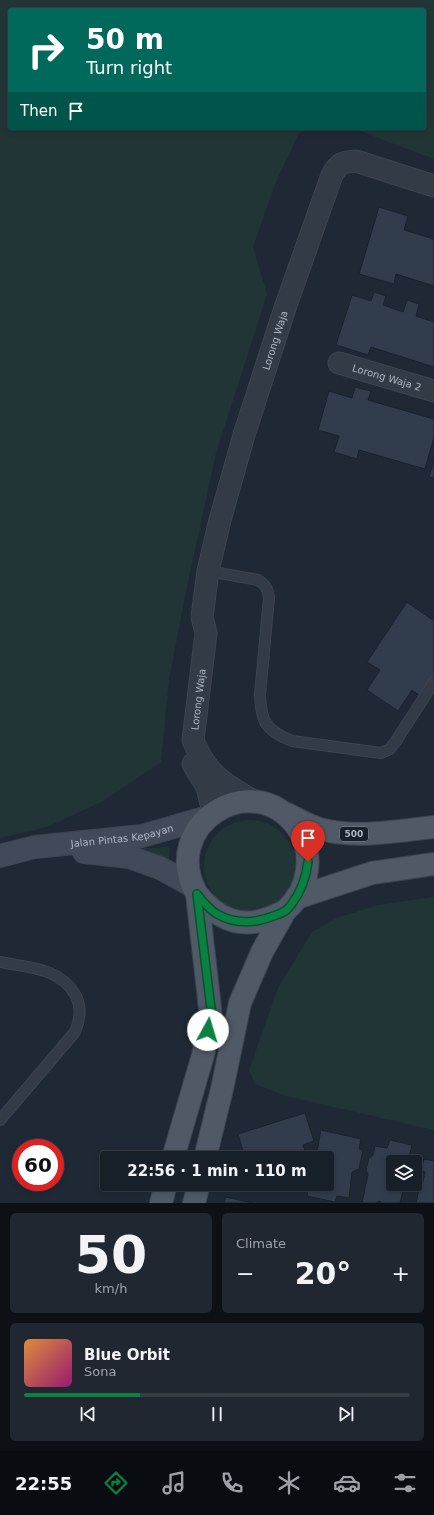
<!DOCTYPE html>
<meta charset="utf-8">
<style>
body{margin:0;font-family:"DejaVu Sans",sans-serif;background:#202730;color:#f1f3f6;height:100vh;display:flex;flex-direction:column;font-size:15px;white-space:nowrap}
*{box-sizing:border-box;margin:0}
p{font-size:13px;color:#9ea2a8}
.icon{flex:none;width:22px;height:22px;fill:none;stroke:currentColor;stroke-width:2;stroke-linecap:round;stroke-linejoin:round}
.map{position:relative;height:1203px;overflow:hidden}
.panel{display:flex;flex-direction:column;gap:10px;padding:10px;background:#0d1116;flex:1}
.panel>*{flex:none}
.banner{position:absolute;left:8px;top:8px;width:418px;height:122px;border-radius:4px;box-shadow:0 2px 6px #0003,0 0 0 1px #363d45;background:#00695c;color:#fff;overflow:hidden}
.controls{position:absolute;left:386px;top:1155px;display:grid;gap:8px}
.controls a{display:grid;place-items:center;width:36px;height:36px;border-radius:4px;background:#171f28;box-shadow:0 2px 6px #0003,0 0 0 1px #363d45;font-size:20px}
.speed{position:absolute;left:12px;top:1139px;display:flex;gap:8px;font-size:20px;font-weight:700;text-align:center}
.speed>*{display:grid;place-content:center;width:52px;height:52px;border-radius:50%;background:#171f28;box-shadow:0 2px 6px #0003,0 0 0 1px #363d45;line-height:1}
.speed .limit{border:6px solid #d22;background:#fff;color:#111}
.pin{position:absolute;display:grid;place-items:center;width:34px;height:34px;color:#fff;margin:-41px -17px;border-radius:50% 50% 50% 0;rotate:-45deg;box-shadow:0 0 4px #0007}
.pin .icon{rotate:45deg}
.me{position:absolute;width:44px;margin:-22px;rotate:6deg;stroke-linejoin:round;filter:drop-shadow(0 0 3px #0008)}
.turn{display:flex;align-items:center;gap:14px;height:84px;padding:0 12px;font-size:18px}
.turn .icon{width:52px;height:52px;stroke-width:2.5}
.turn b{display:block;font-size:28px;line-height:34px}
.then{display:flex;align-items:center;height:38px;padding:0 12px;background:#0003;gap:8px;font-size:15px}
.big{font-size:30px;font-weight:600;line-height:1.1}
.panel .widget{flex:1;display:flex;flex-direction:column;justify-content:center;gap:6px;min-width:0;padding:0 14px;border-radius:6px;background:#202730}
.panel .dial{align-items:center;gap:0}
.dial b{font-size:52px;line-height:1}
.song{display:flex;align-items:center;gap:12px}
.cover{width:48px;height:48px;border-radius:6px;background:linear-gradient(135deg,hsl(30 70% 55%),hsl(320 70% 35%))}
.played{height:4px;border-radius:2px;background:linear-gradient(90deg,#0b8043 30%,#363d45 30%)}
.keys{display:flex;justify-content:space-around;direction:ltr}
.heat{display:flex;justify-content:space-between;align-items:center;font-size:22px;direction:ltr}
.panel .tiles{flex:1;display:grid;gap:10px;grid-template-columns:1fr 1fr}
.widget:last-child{grid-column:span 2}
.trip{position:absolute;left:100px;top:1151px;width:234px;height:40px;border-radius:4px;background:#171f28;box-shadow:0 2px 6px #0003,0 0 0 1px #363d45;font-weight:600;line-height:40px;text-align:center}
.tab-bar{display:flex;height:64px;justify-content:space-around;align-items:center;background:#090c10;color:#9ea2a8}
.tab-bar .icon{width:28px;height:28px}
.tab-bar .active{color:#0b8043}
.tab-bar b{font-size:18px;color:#f1f3f6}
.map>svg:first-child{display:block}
.green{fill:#213537}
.building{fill:#313d4d;stroke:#1a222d}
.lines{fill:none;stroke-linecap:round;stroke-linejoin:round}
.lane-casing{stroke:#3c4450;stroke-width:12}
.street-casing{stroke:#3c4450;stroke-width:23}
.secondary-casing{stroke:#3c4450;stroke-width:24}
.primary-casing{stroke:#3c4450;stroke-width:24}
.lane{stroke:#323b46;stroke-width:10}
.street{stroke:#323b46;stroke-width:21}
.secondary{stroke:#404a59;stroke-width:22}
.primary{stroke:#505a67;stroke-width:22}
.route-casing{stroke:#07532c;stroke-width:10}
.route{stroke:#0b8043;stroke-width:7}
.labels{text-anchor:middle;stroke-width:4;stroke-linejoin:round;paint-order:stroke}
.shield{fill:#18202b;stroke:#808996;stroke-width:1}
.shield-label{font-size:9px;font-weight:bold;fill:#acb6c4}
.street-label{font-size:10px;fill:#acb6c4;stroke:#18202b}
</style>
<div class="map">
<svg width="434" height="1203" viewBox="0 0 434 1203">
<rect width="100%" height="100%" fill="#1f2936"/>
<g class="green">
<polygon points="0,0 434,0 434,159 352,128 424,128 424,10 10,10 10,128 314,128 299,133 275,184 253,247 267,294 216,453 187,587 169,679 161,762 103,801 47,827 0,838"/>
<circle cx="250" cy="866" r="46"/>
<polygon points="170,846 168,867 138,851 141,848 157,848"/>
<polygon points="434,897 434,1130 286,1096 255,1084 249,1070 278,988 312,932 337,918 378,905"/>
</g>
<g class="building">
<polygon points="379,207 408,216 404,230 434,239 434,286 396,274 394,284 359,274"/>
<polygon points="374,292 386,296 383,305 403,312 407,300 419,304 416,316 434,322 434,367 371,347 368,355 336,345 352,295 371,301"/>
<polygon points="355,387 371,391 368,400 434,419 434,437 425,469 359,450 357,459 334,452 339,436 318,430 329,391 352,398"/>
<polygon points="434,460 434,478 429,477"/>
<polygon points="407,602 434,621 434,676 420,696 412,690 398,711 367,690 380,670 367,662"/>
<polygon points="305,1113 314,1141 303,1145 308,1158 262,1158 262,1155 253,1158 245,1158 238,1134"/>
<polygon points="321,1130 361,1139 359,1149 363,1150 359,1169 352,1172 349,1198 337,1196 335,1202 307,1196 309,1184 327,1184 327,1158 316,1157"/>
<polygon points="390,1140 412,1145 408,1162 393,1162 393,1184 411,1184 411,1187 403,1191 400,1203 380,1203 380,1201 376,1203 362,1203 368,1174 366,1170 369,1158 373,1155 375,1146 387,1148"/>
<polygon points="424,1159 434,1161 434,1203 416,1203 420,1184 422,1185 425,1172 421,1171"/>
<polygon points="226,1197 253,1203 224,1203"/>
</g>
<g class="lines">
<defs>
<g id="lane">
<path d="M208,571L258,580C266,585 268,589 269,598L260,694C261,722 265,730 292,741L381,753L390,749L396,741L434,682"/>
<path d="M0,962C29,968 60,967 76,996C82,1008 80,1020 75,1032L0,1120"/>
</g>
<g id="street">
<path id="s1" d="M339,363L434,391"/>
<polyline points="193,764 207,787 213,812"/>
<path id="s2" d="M255,802C224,784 206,774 193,740L206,633L202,617L208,571L220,520L244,435L285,308L332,175C339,163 342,162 356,161L434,186"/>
</g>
<g id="secondary">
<polyline points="84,852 129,857 160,868 193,886"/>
<path id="s3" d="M0,856L35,847L142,836L208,817"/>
</g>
<g id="primary">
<path d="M287,814C297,819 309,826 320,829C358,839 396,831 434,827"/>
<polyline points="296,898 372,873 434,864"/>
<path d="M173,1158L203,1055L211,1017L197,894C158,826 252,765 297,827C315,853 309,890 286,910C282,913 276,915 272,917C241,930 217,919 197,894"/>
<polyline points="205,1158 222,1089 240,1003 262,952 285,911"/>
<polyline points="161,1203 166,1184"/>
<polyline points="194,1203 199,1184"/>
</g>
</defs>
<use href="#lane" class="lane-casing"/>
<use href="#street" class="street-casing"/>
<use href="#secondary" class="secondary-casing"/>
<use href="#primary" class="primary-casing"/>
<use href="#lane" class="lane"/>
<use href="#street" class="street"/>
<use href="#secondary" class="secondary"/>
<use href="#primary" class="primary"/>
</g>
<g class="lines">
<defs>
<path id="route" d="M208,1030L212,1017L197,894C203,902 209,909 217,914C236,925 257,923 276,915C279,914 282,913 285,911C287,910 289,907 291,905C301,892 306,879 308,862"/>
</defs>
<use href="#route" class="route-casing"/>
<use href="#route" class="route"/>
</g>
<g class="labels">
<rect class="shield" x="340" y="827" width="28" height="14" rx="3"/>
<g class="shield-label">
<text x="354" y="837">500</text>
</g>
<g class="street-label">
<text dy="4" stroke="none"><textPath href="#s2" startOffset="501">Lorong Waja</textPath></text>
<text dy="4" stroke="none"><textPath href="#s1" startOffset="50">Lorong Waja 2</textPath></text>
<text dy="4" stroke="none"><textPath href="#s2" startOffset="131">Lorong Waja</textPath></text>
<text dy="4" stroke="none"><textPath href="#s3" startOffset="124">Jalan Pintas Kepayan</textPath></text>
</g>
</g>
</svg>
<div class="controls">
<a><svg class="icon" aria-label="layers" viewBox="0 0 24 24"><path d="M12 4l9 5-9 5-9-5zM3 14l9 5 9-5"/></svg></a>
</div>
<div class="speed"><div class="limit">60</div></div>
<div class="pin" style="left:308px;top:862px;background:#d93025"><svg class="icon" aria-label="arrive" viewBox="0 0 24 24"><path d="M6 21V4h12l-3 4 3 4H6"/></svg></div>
<svg class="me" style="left:208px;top:1030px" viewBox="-20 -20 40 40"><circle r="19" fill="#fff"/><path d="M0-13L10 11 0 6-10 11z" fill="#0b8043"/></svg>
<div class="trip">22:56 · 1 min · 110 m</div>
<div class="banner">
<div class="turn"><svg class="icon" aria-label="right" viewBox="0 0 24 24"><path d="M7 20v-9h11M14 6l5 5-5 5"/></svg><div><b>50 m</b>Turn right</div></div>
<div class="then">Then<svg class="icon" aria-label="arrive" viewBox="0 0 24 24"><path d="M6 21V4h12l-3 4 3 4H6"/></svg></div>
</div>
</div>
<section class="panel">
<div class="tiles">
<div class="widget dial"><b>50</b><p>km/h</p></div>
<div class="widget"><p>Climate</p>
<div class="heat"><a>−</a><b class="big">20°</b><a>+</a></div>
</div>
<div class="widget">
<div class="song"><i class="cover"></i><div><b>Blue Orbit</b><p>Sona</p></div></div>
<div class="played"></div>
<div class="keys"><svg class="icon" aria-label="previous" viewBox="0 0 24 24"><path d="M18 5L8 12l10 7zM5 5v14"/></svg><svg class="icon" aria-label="pause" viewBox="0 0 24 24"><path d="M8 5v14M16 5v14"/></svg><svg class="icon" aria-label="next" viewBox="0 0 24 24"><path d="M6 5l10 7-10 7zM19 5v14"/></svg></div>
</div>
</div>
</section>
<nav class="tab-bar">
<b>22:55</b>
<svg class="icon active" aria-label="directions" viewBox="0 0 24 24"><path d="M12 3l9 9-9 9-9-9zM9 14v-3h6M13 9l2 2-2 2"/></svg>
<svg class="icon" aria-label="music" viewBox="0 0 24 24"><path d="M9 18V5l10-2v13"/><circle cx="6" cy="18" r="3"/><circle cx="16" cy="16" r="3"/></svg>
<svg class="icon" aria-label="phone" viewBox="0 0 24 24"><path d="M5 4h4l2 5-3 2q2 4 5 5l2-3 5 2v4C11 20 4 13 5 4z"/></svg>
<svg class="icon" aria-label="climate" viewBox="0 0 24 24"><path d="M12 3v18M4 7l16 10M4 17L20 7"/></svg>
<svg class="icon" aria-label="car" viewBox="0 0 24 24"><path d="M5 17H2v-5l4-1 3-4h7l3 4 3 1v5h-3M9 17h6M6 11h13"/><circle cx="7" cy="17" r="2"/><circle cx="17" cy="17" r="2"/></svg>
<svg class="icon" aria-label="filters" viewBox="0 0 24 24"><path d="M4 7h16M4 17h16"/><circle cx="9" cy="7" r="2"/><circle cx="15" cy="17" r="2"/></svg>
</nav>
